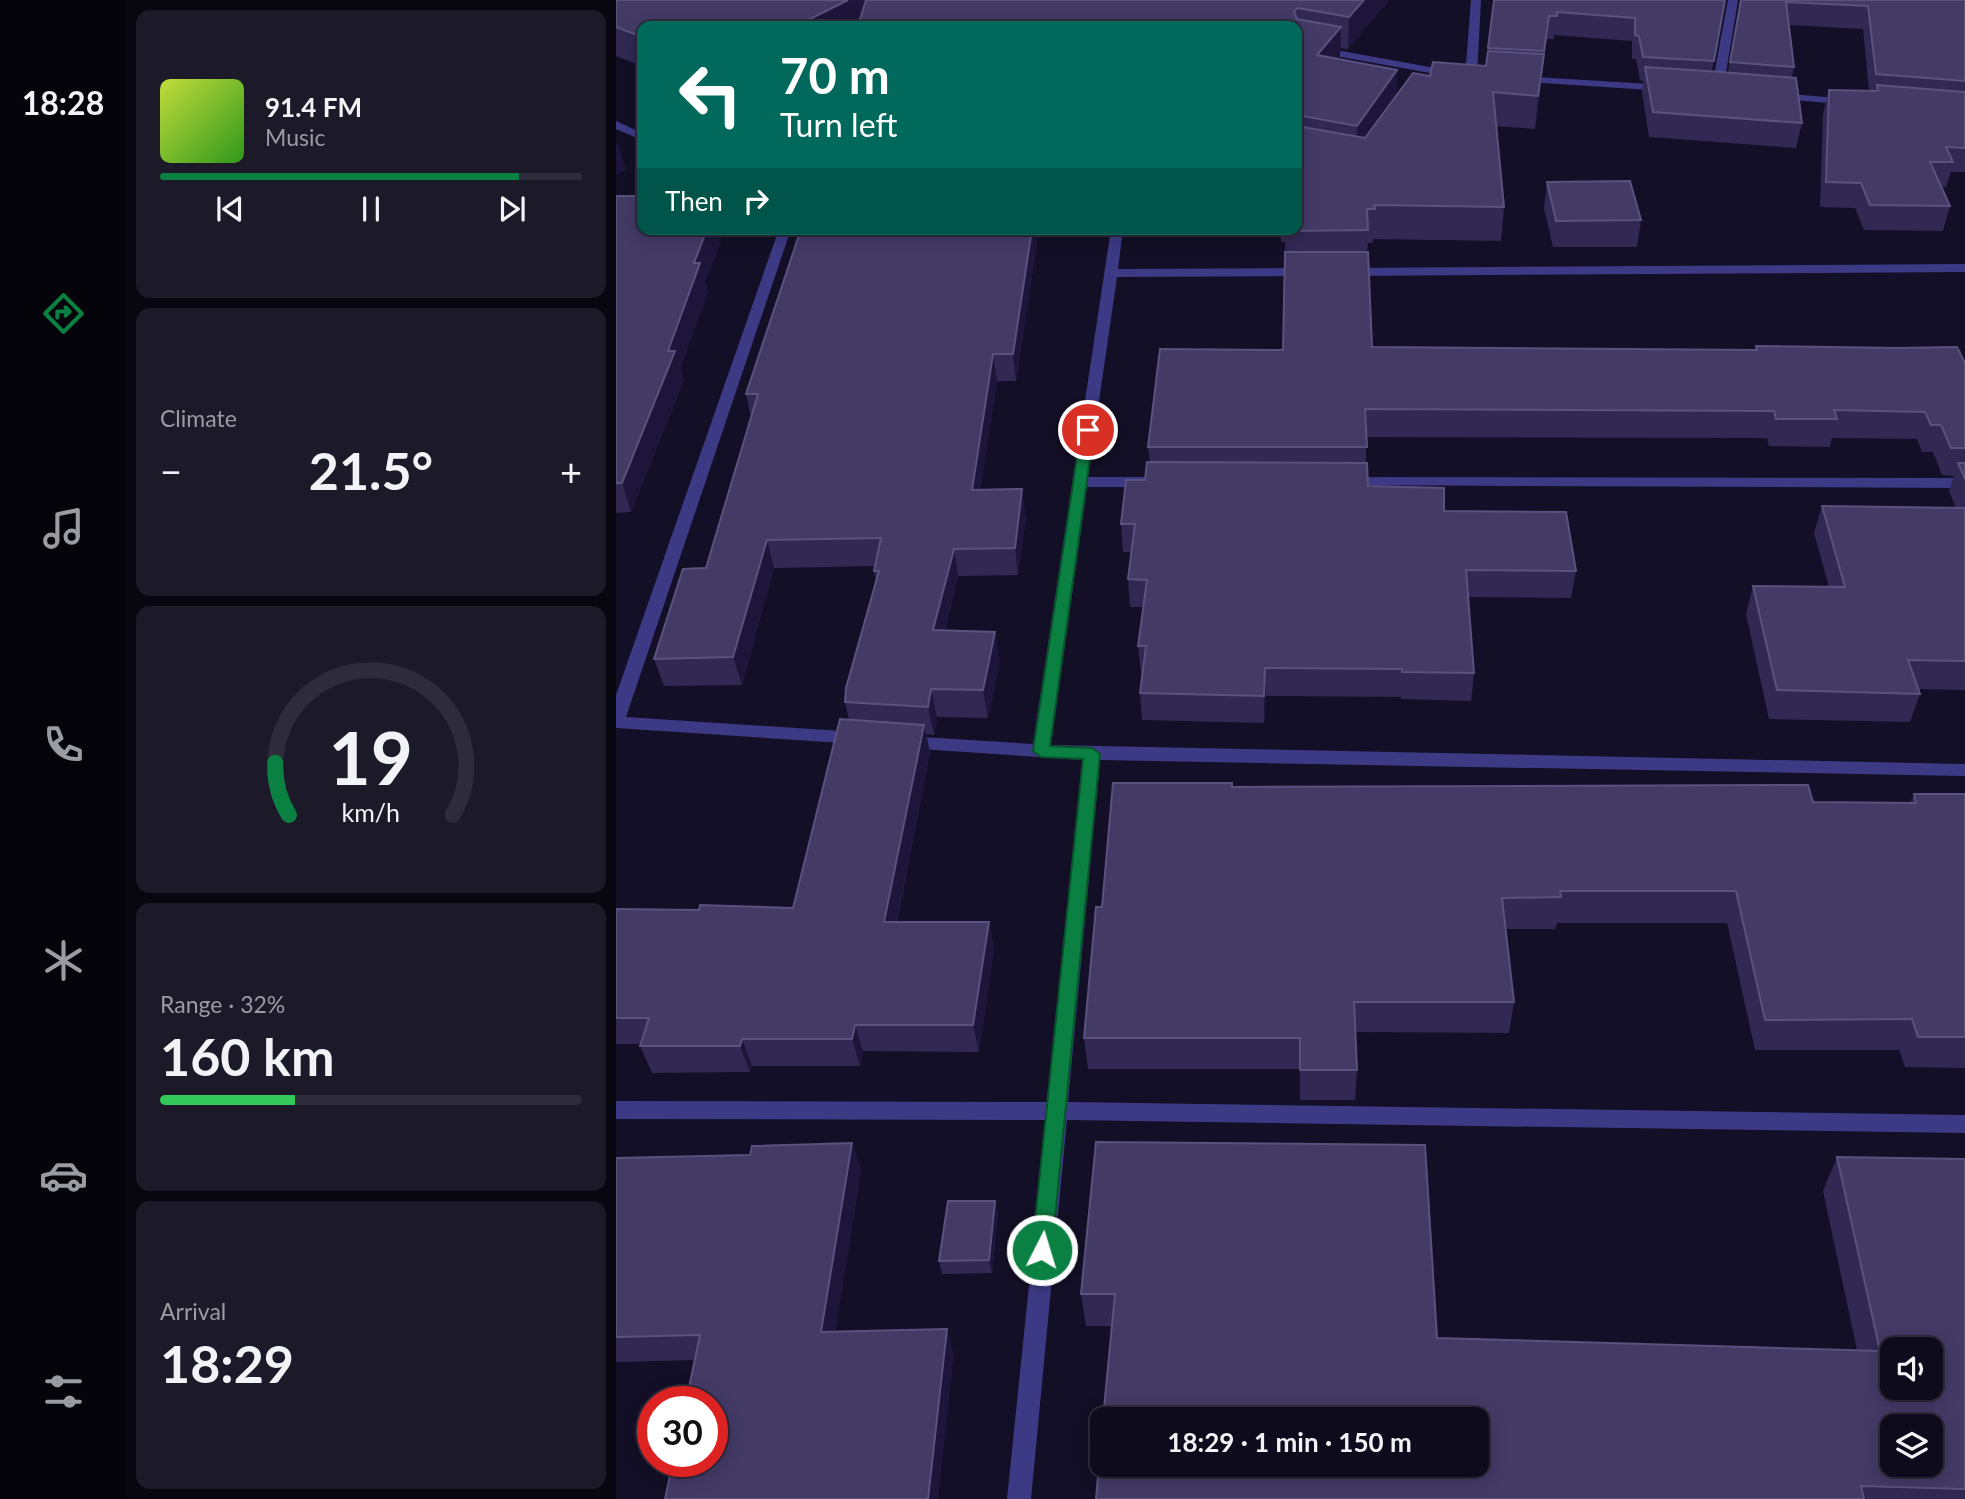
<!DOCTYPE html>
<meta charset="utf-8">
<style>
body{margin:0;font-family:Lato,sans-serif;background:#1c1929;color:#f1f3f6;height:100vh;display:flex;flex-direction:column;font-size:26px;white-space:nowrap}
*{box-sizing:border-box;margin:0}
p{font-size:23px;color:#9b9ba3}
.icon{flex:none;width:38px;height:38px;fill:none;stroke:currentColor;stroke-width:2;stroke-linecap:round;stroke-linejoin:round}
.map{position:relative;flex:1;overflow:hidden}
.details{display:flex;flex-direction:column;gap:10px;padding:10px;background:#08060f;width:490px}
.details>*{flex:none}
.banner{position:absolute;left:21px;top:21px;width:665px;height:214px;border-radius:14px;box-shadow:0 4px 18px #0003,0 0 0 2px #2e2b3b;background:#00695c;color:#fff;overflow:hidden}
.tools{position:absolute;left:1264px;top:1337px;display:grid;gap:14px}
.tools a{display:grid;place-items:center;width:63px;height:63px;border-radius:14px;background:#0e0b1c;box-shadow:0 4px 18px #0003,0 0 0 2px #2e2b3b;font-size:35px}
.speed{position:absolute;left:21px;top:1386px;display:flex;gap:14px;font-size:35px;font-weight:700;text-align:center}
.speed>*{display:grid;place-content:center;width:91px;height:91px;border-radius:50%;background:#0e0b1c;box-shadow:0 4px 18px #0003,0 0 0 2px #2e2b3b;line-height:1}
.speed .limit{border:10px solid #d22;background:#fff;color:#111}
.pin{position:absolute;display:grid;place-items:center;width:60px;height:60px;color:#fff;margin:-30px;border:4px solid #fff;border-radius:50%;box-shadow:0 2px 7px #0007}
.me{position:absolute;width:77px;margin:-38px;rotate:5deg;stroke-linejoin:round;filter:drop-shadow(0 0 5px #0008)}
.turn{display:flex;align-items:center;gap:24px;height:147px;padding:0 28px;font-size:32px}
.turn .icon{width:91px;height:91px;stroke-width:2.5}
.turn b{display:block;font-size:49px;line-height:60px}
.then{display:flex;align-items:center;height:66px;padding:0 28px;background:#0003;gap:14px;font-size:26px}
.big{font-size:52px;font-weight:700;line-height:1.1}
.details .card{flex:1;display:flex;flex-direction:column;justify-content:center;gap:10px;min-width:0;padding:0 24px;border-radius:14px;background:#1c1929}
.details .dial{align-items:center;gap:0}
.dial svg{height:182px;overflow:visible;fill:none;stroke:#2e2b3b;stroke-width:7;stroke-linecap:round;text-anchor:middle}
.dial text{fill:#f1f3f6;stroke:none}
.song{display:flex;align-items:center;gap:21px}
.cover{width:84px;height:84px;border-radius:10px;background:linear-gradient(135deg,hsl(70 70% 55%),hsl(110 70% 35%))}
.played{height:7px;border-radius:4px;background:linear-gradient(90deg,#0b8043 85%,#2e2b3b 85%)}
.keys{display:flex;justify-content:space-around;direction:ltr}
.heat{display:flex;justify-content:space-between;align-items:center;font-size:38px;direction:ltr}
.charge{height:10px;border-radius:5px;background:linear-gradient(90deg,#34c759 32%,#2e2b3b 0)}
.trip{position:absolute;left:474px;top:1407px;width:399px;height:70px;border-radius:14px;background:#0e0b1c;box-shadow:0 4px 18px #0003,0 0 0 2px #2e2b3b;font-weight:700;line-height:70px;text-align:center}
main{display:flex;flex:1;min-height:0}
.tab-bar{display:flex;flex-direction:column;width:126px;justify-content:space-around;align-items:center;background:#06040b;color:#9b9ba3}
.tab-bar .icon{width:49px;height:49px}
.tab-bar .selected{color:#0b8043}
.tab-bar b{font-size:32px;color:#f1f3f6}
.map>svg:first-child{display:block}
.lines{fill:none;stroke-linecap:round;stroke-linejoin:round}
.minor{fill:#3d3a85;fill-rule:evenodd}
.wall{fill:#312854}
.shaded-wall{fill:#1d163a}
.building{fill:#433a66;stroke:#5a527e;stroke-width:2;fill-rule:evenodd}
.route{fill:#0b8043;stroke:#07532c;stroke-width:2}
</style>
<main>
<nav class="tab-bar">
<b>18:28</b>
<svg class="icon selected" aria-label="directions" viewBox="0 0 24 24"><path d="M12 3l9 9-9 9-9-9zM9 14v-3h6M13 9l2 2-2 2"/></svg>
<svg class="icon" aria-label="music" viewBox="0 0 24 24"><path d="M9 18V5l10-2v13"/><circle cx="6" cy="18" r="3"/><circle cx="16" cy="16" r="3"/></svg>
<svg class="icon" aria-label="phone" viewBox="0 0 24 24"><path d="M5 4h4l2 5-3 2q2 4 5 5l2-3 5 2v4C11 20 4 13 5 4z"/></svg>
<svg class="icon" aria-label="climate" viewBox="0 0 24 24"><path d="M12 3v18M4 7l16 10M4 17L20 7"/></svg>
<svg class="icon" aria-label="car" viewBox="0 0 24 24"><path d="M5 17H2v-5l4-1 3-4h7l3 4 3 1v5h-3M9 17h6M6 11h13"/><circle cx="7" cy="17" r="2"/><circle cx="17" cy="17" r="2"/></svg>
<svg class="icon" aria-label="filters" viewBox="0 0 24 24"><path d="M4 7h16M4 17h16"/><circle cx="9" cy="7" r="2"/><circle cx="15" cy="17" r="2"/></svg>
</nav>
<section class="details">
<div class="card">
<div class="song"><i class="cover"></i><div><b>91.4 FM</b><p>Music</p></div></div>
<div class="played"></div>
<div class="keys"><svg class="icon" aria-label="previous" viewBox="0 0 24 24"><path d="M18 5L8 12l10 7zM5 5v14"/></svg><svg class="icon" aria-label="pause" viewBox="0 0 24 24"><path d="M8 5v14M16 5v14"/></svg><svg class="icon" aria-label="next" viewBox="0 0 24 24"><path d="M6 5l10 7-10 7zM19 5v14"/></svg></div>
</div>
<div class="card"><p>Climate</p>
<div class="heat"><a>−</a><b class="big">21.5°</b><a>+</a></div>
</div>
<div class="card dial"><svg viewBox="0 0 100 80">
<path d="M14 69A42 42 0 1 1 86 69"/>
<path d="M14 69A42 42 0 0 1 8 46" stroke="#0b8043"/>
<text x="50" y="56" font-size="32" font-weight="700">19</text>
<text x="50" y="72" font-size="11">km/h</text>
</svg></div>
<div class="card"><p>Range · 32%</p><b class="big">160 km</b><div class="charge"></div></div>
<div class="card"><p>Arrival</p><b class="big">18:29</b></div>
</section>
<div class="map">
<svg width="1349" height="1499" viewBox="0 0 1349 1499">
<rect width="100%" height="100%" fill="#130f26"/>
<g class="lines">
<g class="minor">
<polygon points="855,0 865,0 861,77 855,80 849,77"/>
<polygon points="1112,0 1122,0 1107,91 1101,94 1095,91"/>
<polygon points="681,43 836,71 842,74 836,77 681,49"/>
<polygon points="902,76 1049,85 1055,88 1049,91 898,81 898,77"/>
<polygon points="1161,93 1234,99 1240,102 1234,105 1157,98 1157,94"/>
<polygon points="0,121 26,133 26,140 0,129"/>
<polygon points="163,229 175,229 10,717 241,732 250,738 241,744 0,728 0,695"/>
<polygon points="495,229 507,229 502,269 691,268 698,272 691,276 501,277 472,477 534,477 541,482 534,487 471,487 435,745 1349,764 1349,776 484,760 452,1102 1349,1115 1349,1133 451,1120 415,1499 391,1499 430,1120 0,1119 0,1101 431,1102 467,760 290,748 284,746 281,742 284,738 290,736 417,744"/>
<polygon points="1349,264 1349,272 730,276 723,272 730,268"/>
<polygon points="730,477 1349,478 1349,488 725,485 723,482"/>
</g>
</g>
<g class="wall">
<polygon points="0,0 773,0 732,49 724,48 724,60 781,70 780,96 814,76 870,66 878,0 1109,0 1096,71 1112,72 1124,0 1349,0 1349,172 1335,172 1330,187 1326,187 1334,206 1327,231 1248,230 1239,208 1204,207 1207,114 1213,90 1253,91 1247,29 1173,25 1178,67 1176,77 1186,123 1180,148 1033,137 1026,92 1027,81 1024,80 1020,59 1016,59 1016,41 938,35 938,39 931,39 919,129 880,126 888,207 885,241 757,239 757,243 752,243 751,252 756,347 1139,350 1140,346 1349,363 1349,690 1302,689 1304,694 1294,722 1153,719 1130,614 1137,586 1213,587 1198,533 1206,506 1340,508 1333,491 1338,476 1326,475 1317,452 1306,452 1301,439 1216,438 1214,447 1153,446 1151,438 750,437 750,463 752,486 828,511 960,571 955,598 852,597 858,673 855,701 785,699 785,697 650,696 648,723 526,720 524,693 526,673 525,673 522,646 528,607 514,607 512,579 516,552 507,552 505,524 529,480 534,462 532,447 667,350 669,242 665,242 665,233 600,233 600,229 681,229 681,26 26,26 26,66 0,56"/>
<polygon points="931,182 1025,220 1021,247 937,247 928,208"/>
<polygon points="0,196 26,229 109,229 89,282 92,292 64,368 68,380 15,512 0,513"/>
<polygon points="423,229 400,381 381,381 364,490 410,517 402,575 342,576 329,631 384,660 372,718 321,717 318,735 310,734 314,752 281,922 373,922 378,949 363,1052 247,1051 244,1066 136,1066 134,1072 36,1073 24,1046 25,1044 0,1044 0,909 83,910 177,908 233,719 229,702 260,582 258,571 259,566 158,568 126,685 48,686 38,659 90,568 135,417 130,394"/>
<polygon points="616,787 1197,802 1294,803 1298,794 1349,794 1349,1068 1289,1067 1283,1050 1139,1050 1111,923 941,923 939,929 890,929 898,1002 893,1033 739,1032 741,1070 739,1100 684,1100 684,1069 472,1069 468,1038 486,907"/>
<polygon points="480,1142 821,1338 1241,1350 1207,1191 1221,1157 1349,1159 1349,1499 480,1499 496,1326 470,1326 465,1294"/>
<polygon points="236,1143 245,1170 219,1332 338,1354 0,1362 0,1158 134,1155"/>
<polygon points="379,1201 382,1214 376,1273 326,1274 323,1261"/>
</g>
<g class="shaded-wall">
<polygon points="232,0 256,0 248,26 180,26"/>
<polygon points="748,0 773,0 732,49 733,17"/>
<polygon points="725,27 724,59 701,55"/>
<polygon points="928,54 924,87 919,129 922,96"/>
<polygon points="781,70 780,103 740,159 741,126"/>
<polygon points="2,143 10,170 0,175 0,144"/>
<polygon points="91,229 109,229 89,282 92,292 64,368 68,380 15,512 6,483 52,351 78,263"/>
<polygon points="416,229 423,229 400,381 397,354"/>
<polygon points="377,354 381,381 360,518 356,490"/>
<polygon points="406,489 410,517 402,575 399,548"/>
<polygon points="151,540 158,568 126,685 117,657"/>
<polygon points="338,549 342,576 322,658 317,630"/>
<polygon points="379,632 384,660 372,718 367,690"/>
<polygon points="649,668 650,696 648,723 648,696"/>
<polygon points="315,689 321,717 318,735 312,707"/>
<polygon points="308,725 314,752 275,949 268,922"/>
<polygon points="373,922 378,949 363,1052 357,1025"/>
<polygon points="239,1025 247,1051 244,1066 236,1039"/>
<polygon points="126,1039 136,1066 134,1072 124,1046"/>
<polygon points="236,1143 245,1170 215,1357 205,1332"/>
<polygon points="379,1201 382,1214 376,1273 373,1260"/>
<polygon points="331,1329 338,1354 322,1499 312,1499"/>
</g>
<g class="building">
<polygon points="0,0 232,0 180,26 26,26 26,37 0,27"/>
<polygon points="250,0 748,0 733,17 682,8 678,11 681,19 725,27 701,55 781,70 741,126 681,115 681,26 242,26"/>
<polygon points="878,0 1109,0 1098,61 1027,57 1023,36 1019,35 1019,18 941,12 941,16 933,16 928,51 872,48"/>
<polygon points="1125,0 1349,0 1349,81 1260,74 1252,6 1170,2 1178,67 1114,62"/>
<polygon points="872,51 928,54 922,96 877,92 888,207 758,205 759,209 751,209 752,230 669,231 669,229 681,229 681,126 749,138 797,73 814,76 817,62 870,66"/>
<polygon points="1029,67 1105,72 1180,78 1186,123 1037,112"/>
<polygon points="1261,85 1349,92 1349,148 1330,147 1337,162 1314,162 1334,206 1254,205 1245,183 1210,182 1213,90 1262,91"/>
<polygon points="1014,181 1025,220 940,221 931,182"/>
<polygon points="0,196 26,196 26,229 91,229 78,263 84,263 52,351 59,351 6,483 0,483"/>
<polygon points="185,229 416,229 397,354 377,354 356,490 406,489 399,548 338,549 317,630 379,632 367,690 315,689 312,707 229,702 230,688 263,571 258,571 265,538 151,540 117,657 38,659 67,569 90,568 142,394 130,394"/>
<polygon points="669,252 752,252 756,347 1141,350 1140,346 1281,348 1341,347 1349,363 1349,448 1335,448 1325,425 1315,425 1309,412 1218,410 1221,419 1160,419 1158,411 749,409 751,447 532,447 544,349 667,350"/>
<polygon points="531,462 751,463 752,486 828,488 828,511 950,512 960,571 850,570 858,673 786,672 786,669 649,668 648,696 524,693 530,646 522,646 531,580 512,579 519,524 505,524 510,480 529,480"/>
<polygon points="1342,463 1349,463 1349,479"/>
<polygon points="1206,506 1349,508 1349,661 1292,660 1304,694 1161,690 1137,586 1229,587"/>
<polygon points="224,719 308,725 268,922 373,922 357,1025 239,1025 236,1039 126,1039 124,1046 24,1046 33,1018 0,1018 0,909 83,910 84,905 177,908"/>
<polygon points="497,783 616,783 616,787 1192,785 1197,802 1300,803 1298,794 1349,794 1349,1037 1302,1037 1296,1019 1149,1020 1120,891 944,891 945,897 886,898 898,1002 738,1002 741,1070 684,1070 684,1038 468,1038 480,907 486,907"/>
<path d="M480,1142L809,1145L821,1338L1264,1351L1221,1157L1349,1159V1489L1245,1486L1248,1499H480L486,1430V1465H861V1419H487L499,1294H465ZM1276,1349H1314V1388H1276ZM1276,1426H1314V1465H1276Z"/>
<polygon points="236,1143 205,1332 331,1329 312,1499 49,1499 57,1461 96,1461 96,1402 70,1402 84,1335 0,1337 0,1158 134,1155 136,1146"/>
<polygon points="332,1201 379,1201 373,1260 323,1261"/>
</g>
<polygon class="route" points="472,426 478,430 434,746 476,748 484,754 436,1250 433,1256 426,1259 419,1256 416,1250 467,759 425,757 417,751 465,430"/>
</svg>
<div class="tools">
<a><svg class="icon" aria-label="sound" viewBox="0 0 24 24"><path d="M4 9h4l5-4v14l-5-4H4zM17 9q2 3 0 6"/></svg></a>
<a><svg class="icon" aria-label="layers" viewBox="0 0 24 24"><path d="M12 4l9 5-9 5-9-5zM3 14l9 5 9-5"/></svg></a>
</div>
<div class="speed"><div class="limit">30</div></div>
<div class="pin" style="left:472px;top:430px;background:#d93025"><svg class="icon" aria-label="arrive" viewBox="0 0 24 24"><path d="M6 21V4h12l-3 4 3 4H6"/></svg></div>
<svg class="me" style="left:426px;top:1250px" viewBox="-20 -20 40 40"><circle r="17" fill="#0b8043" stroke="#fff" stroke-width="3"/><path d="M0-11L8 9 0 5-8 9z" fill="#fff"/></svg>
<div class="trip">18:29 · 1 min · 150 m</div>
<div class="banner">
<div class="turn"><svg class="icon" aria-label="left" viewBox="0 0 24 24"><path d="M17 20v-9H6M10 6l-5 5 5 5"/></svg><div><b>70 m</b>Turn left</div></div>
<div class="then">Then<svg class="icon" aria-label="right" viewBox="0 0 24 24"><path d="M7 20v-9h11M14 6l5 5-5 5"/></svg></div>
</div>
</div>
</main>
